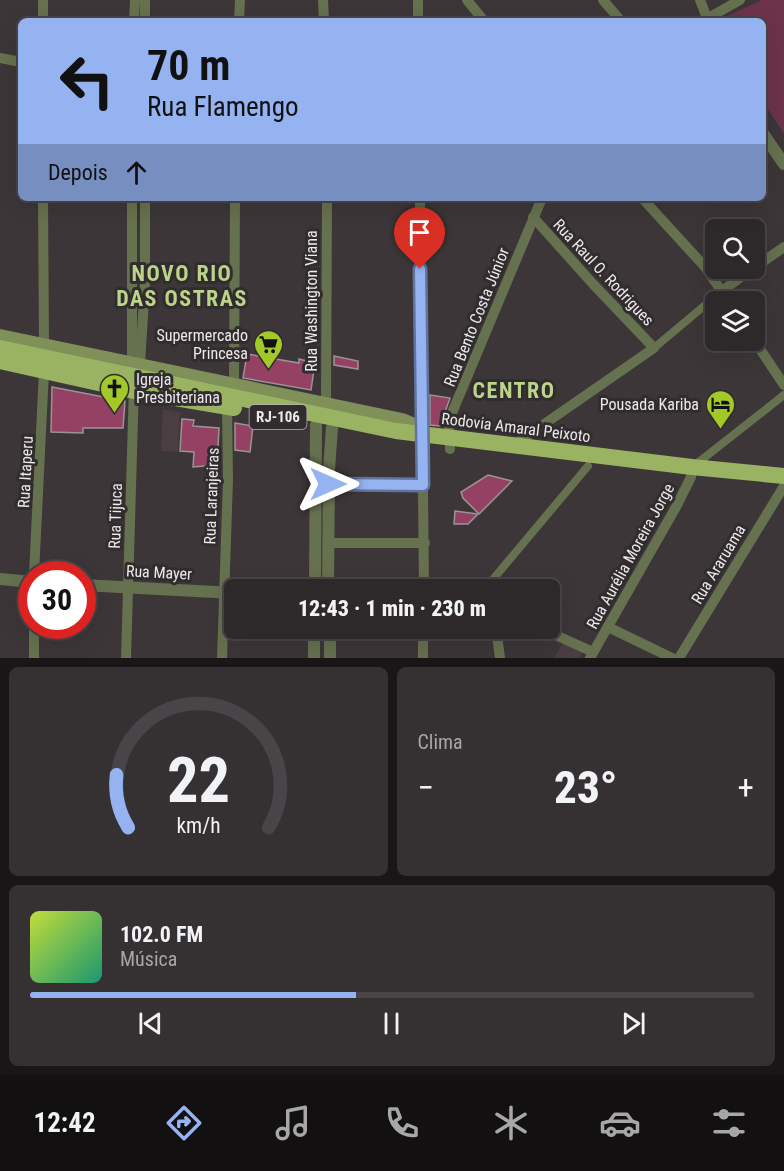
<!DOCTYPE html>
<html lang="pt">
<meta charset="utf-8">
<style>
body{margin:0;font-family:"Roboto Condensed",sans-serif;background:#353032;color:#f1f3f6;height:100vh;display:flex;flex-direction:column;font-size:22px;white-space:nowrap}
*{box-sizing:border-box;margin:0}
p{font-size:20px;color:#a7a6a8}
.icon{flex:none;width:33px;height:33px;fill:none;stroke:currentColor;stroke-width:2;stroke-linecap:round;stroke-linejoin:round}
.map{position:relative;height:658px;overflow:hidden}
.side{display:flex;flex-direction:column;gap:9px;padding:9px;background:#191617;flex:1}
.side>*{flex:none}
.top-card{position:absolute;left:18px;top:18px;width:748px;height:183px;border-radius:9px;box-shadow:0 6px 24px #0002,0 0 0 2px #484447;background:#95b2f1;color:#111;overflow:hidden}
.fabs{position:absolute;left:705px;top:219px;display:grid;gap:12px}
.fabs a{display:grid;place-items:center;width:60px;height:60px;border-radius:9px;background:#2d282a;box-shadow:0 6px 24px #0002,0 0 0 2px #484447;font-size:30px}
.speed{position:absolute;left:18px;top:561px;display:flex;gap:12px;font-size:30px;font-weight:700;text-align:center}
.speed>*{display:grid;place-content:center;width:78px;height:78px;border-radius:50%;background:#2d282a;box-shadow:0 6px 24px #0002,0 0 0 2px #484447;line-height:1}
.speed .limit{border:9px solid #d22;background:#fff;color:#111}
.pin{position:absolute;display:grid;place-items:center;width:51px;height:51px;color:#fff;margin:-62px -26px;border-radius:50% 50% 50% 0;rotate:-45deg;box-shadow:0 0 6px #0007}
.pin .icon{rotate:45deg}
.me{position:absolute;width:66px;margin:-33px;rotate:90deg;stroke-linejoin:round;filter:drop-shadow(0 0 4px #0008)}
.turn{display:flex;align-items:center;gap:21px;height:126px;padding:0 30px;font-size:27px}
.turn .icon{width:78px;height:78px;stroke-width:2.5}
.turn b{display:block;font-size:42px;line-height:51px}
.then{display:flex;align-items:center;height:57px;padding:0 30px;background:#0003;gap:12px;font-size:22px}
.big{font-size:45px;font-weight:800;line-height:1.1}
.side .tile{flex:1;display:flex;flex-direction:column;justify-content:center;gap:9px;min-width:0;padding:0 21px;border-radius:9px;background:#353032}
.side .dial{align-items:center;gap:0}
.dial svg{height:156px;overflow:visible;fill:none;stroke:#484447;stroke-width:7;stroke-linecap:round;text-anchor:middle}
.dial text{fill:#f1f3f6;stroke:none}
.song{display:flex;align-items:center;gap:18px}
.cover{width:72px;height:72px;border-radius:9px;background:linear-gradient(135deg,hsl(70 70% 55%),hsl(160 70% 35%))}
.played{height:6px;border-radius:3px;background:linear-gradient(90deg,#95b2f1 45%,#484447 45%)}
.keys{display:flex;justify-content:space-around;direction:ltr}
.heat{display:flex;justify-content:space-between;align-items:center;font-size:33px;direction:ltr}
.side .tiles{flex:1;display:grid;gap:9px;grid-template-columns:1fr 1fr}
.tile:last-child{grid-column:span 2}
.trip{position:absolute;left:224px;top:579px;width:336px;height:60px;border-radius:9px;background:#2d282a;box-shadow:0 6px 24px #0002,0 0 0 2px #484447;font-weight:800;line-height:60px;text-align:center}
.menu{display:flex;height:96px;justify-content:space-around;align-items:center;background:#121011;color:#a7a6a8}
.menu .icon{width:42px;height:42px}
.menu .current{color:#95b2f1}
.menu b{font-size:27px;color:#f1f3f6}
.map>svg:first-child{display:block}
.built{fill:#4a3e42}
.green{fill:#6c334a}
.building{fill:#944163;stroke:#9a9496;stroke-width:1.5}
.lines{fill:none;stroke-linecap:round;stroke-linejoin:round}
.pedestrian{stroke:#66714f;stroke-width:8}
.minor{stroke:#66714f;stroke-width:10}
.tertiary{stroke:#66714f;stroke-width:12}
.secondary{stroke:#7f9059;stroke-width:14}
.trunk{stroke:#9ab363;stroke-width:16}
.route-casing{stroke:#61749d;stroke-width:15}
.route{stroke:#95b2f1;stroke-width:10}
.labels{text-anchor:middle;stroke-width:6;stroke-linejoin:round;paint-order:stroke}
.shield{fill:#312c2e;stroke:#b4b0b2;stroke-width:1.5}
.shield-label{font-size:15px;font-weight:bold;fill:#ece9ea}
.street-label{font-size:16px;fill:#ece9ea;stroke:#312c2e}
.poi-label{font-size:16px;fill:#ece9ea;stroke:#312c2e;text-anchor:end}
.district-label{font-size:22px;font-weight:bold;letter-spacing:1.5px;fill:#bcd48a;stroke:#312c2e}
</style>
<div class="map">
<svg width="784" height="658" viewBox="0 0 784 658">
<rect width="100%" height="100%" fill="#3c3638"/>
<g class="built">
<polygon points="163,409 180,412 178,452 161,451"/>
<polygon points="564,641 584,650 579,658 554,658"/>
</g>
<polygon class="green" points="762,0 784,0 784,134 764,103 764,21 716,21"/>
<g class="building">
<polygon points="247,354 299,363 299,359 315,363 311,390 243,378"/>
<polygon points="334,356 358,361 358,369 334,365"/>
<polygon points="52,387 125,401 123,428 83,428 83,433 51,432"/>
<polygon points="430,395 450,398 440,426 430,425"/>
<polygon points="182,419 194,420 193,426 219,428 217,465 193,467 194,452 180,451"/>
<polygon points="235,423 253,426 250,452 235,450"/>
<polygon points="488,475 512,481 479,514 463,498 461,492"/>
<polygon points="455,511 478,514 468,524 454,524"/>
</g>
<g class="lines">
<g class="pedestrian">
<polyline points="654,348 722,291"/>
<polyline points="695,465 784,395"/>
<polyline points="484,590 588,466"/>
</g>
<g class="minor">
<polyline points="145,0 145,21"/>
<polyline points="323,0 324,21"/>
<polyline points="418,0 418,21"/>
<polyline points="467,0 484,21"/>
<polyline points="603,0 621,21"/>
<polyline points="700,0 707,18"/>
<polyline points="43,21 43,0"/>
<polyline points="134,21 135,0"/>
<polyline points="239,21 240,0"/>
<polyline points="703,21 740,0"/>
<polyline points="0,58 21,62"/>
<polyline points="43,198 44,344"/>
<polyline points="420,198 424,590"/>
<polyline points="642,198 705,267 729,302"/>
<polyline points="754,268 784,247"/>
<polyline points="722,291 753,268"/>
<polyline points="754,340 784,385"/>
<polyline points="132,362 132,198"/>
<polyline points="140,364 145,284 145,198"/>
<polyline points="234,385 235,198"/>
<polyline points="326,404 327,198"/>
<polyline points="514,445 654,348 593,284 533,217"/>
<polyline points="450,449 449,420 542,198"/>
<polyline points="328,484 423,485"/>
<polyline points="328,543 425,543"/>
<polyline points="34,574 44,371"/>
<polyline points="608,627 672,658"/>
<polyline points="496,628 500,658"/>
<polyline points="540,628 593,652"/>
<polyline points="34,658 34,626"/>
<polyline points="126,658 134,385"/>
<polyline points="222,658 228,480 227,407"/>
<polyline points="423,658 423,628"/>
<polyline points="590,658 676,507 691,477 692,467"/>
<polyline points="679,658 784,486"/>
</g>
<g class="tertiary">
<polyline points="764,135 784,164"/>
<polyline points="0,579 32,582"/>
<polyline points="82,585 234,593"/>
<polyline points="315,590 316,425"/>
<polyline points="328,590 329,469 332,428"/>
<polyline points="330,628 330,658"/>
<polyline points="314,658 314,628"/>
</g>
<polyline class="secondary" points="0,336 402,420 414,425 421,434"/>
<g class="trunk">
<polyline points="0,348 396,431 692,467 784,476"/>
<polyline points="0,361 134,391 234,408"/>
</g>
</g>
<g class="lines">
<defs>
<polyline id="route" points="328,484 423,485 420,269"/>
</defs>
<use href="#route" class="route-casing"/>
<use href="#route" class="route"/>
</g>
<defs>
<symbol id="supermarket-pin" viewBox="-11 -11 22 30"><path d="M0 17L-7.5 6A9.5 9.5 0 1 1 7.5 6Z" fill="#a2c928" stroke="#312c2e"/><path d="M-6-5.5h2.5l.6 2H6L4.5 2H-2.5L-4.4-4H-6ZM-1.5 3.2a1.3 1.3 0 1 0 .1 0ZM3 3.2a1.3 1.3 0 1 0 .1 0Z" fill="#111"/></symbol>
<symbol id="church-pin" viewBox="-11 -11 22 30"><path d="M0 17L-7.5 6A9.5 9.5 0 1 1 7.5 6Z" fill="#a2c928" stroke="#312c2e"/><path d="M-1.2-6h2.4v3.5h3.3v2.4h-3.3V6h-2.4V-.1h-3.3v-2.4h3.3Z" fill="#111"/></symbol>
<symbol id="hotel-pin" viewBox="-11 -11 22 30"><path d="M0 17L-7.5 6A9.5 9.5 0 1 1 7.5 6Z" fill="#a2c928" stroke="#312c2e"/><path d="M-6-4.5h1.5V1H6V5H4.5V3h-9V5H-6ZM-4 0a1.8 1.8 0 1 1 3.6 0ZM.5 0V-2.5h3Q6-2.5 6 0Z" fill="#111"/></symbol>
</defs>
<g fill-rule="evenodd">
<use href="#supermarket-pin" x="252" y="328" width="33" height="45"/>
<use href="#church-pin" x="98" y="372" width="33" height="45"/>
<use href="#hotel-pin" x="704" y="388" width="33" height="45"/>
</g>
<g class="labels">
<rect class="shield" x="249.5" y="405" width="57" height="24" rx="4.5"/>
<g class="shield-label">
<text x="278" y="422">RJ-106</text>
</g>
<g class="street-label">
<text transform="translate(604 272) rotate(47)" y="6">Rua Raul O. Rodrigues</text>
<text transform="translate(311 301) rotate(-90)" y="6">Rua Washington Viana</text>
<text transform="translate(476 317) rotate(-68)" y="6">Rua Bento Costa Júnior</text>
<text transform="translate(516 427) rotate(7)" y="6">Rodovia Amaral Peixoto</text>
<text transform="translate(25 472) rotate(-87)" y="6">Rua Itaperu</text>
<text transform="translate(211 496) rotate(-88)" y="6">Rua Laranjeiras</text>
<text transform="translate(115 516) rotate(-88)" y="6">Rua Tijuca</text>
<text transform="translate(630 556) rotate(-61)" y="6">Rua Aurélia Moreira Jorge</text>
<text transform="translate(718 564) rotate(-59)" y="6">Rua Araruama</text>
<text transform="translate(159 572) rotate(3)" y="6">Rua Mayer</text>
</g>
<g class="poi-label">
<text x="248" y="341">Supermercado<tspan x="248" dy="18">Princesa</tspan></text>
<text x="136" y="385" text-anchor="start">Igreja<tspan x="136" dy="18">Presbiteriana</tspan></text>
<text x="699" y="410">Pousada Kariba</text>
</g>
<g class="district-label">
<text x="182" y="281">NOVO RIO<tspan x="182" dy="25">DAS OSTRAS</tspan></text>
<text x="514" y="398">CENTRO</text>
</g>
</g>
</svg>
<div class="fabs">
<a><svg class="icon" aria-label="search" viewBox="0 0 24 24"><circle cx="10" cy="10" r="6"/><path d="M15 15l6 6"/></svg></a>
<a><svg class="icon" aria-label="layers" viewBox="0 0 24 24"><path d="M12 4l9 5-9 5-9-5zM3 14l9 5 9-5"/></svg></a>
</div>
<div class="speed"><div class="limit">30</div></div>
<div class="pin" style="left:420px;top:269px;background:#d93025"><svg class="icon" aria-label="arrive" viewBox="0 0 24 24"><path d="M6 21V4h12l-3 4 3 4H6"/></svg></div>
<svg class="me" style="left:328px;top:484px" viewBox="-20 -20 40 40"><path d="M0-17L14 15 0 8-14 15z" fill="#95b2f1" stroke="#fff" stroke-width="4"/></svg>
<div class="trip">12:43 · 1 min · 230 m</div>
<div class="top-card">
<div class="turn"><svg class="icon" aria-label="left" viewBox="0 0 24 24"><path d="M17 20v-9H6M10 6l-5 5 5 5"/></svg><div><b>70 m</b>Rua Flamengo</div></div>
<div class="then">Depois<svg class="icon" aria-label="ahead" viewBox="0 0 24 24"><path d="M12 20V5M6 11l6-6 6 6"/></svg></div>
</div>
</div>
<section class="side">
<div class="tiles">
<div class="tile dial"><svg viewBox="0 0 100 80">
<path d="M14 69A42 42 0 1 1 86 69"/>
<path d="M14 69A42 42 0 0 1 8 42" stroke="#95b2f1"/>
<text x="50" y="56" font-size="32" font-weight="700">22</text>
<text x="50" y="72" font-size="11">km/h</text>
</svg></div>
<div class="tile"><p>Clima</p>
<div class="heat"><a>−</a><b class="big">23°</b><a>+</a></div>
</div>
<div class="tile">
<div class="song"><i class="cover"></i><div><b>102.0 FM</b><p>Música</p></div></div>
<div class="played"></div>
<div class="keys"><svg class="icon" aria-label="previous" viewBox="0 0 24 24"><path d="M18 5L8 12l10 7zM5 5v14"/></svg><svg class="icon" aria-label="pause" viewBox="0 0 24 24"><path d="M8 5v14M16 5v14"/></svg><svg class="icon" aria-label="next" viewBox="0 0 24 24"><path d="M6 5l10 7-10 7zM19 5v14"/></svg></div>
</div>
</div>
</section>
<nav class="menu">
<b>12:42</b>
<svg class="icon current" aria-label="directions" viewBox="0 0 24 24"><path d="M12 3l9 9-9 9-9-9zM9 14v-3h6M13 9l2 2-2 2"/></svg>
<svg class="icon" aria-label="music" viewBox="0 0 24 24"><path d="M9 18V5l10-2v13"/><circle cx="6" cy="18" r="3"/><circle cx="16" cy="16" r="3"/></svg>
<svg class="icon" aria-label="phone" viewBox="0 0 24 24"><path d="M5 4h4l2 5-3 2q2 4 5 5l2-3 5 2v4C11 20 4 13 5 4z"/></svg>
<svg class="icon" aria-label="climate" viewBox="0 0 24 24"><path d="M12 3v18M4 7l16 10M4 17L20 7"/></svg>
<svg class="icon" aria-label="car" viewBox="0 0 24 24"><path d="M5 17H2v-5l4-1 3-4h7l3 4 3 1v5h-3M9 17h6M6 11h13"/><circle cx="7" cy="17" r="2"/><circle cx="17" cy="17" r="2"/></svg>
<svg class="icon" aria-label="filters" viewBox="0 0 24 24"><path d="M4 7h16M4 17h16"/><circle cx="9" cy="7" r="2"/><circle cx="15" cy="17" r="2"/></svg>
</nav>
